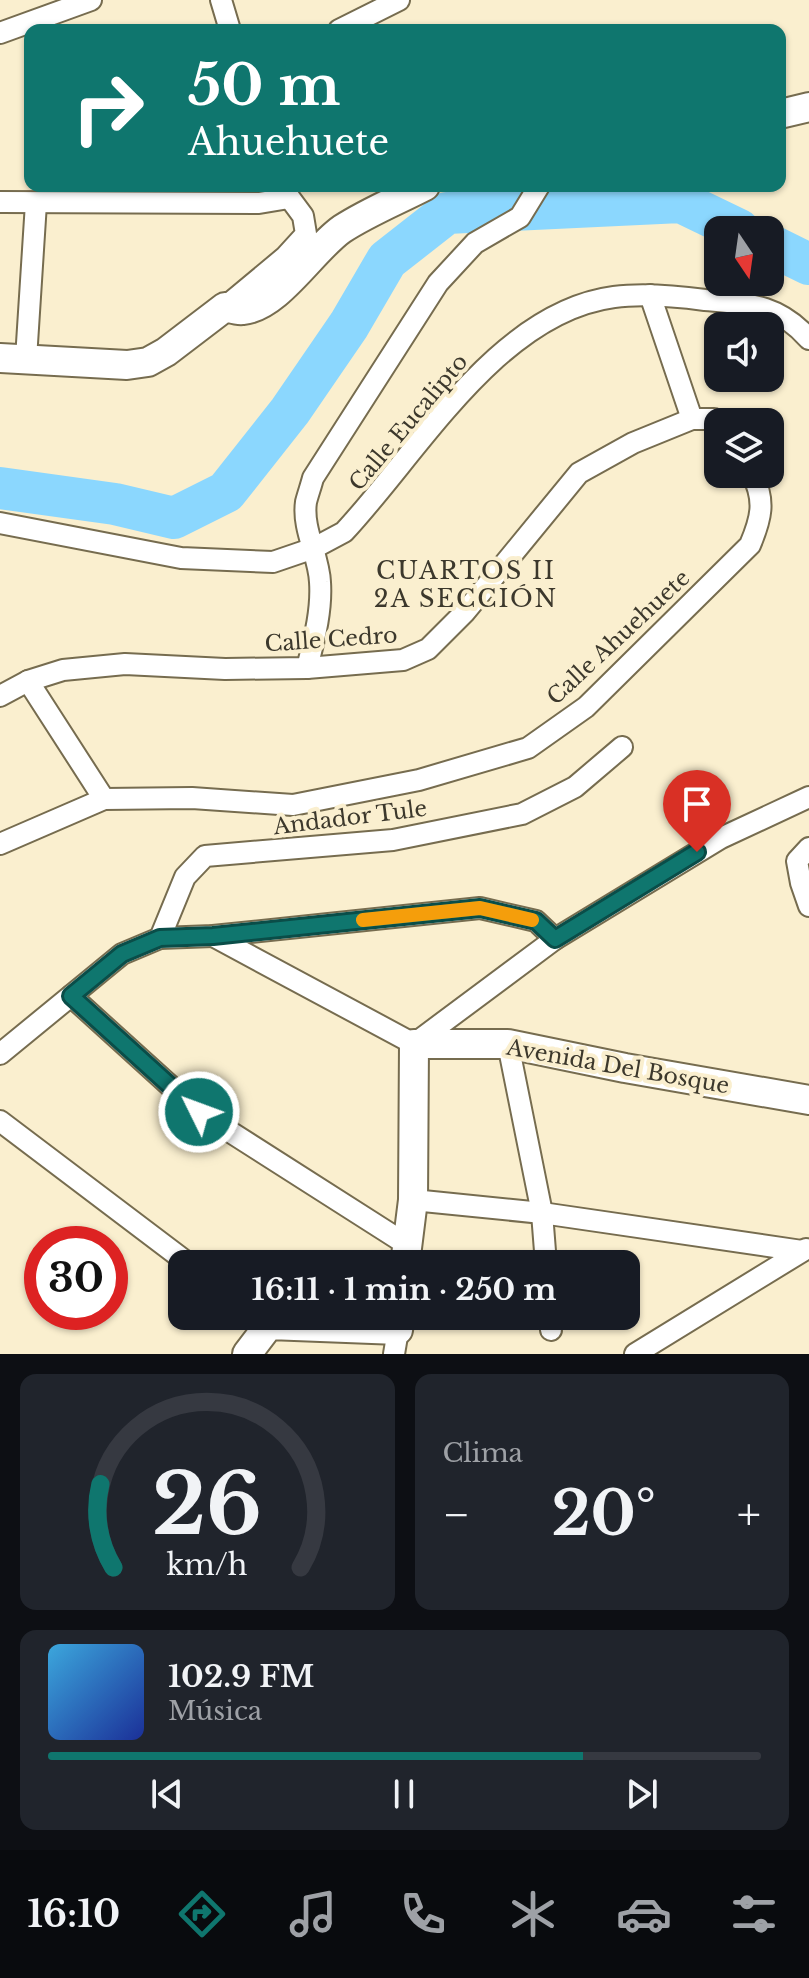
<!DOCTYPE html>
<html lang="es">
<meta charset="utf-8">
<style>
body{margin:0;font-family:"Libre Baskerville",serif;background:#20242c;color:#f1f3f6;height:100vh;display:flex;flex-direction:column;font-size:30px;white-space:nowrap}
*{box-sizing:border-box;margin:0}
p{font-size:26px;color:#9ea1a6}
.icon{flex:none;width:44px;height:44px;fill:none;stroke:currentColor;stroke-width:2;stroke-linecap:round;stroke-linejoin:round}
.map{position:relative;height:1354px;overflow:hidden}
.sheet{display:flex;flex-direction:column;gap:20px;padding:20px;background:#0d0f14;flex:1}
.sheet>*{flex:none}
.guide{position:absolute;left:24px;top:24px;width:762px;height:168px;border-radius:16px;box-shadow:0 2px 6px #0004;background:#0f766e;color:#fff;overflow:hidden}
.needle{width:52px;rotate:167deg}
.tools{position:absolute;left:704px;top:216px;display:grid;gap:16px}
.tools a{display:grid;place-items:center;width:80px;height:80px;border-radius:16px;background:#171b24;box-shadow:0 2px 6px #0004;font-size:40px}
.speed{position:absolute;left:24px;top:1226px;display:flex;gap:16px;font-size:40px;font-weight:700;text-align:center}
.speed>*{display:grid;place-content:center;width:104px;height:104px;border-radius:50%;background:#171b24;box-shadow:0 2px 6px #0004;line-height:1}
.speed .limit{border:12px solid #d22;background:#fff;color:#111}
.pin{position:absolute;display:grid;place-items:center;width:68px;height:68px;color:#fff;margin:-82px -34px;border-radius:50% 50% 50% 0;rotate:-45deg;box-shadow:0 0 8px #0007}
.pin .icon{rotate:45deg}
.me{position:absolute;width:88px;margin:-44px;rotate:312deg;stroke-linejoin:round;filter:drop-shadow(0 0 6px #0008)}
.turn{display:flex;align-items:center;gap:28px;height:168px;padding:0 32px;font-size:36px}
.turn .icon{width:104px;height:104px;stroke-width:2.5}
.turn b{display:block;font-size:56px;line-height:68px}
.big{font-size:60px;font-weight:700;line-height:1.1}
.sheet .tile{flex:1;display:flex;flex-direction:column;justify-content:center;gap:12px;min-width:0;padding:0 28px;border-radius:16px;background:#20242c}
.sheet .dial{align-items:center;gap:0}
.dial svg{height:208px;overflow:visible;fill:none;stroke:#363941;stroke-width:7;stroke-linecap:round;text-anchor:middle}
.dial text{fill:#f1f3f6;stroke:none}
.song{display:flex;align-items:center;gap:24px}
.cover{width:96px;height:96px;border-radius:12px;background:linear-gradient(135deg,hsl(200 70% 55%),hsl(230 70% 35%))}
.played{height:8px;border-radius:4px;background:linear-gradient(90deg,#0f766e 75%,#363941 75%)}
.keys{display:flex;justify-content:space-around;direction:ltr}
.heat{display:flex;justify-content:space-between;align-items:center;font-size:44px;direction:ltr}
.sheet .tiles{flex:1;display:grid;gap:20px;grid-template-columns:1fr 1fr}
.tile:last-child{grid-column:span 2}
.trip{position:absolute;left:168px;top:1250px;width:472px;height:80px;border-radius:16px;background:#171b24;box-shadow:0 2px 6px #0004;font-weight:700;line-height:80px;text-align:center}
.tab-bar{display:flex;height:128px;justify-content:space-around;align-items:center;background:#090b0e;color:#9ea1a6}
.tab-bar .icon{width:56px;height:56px}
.tab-bar .selected{color:#0f766e}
.tab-bar b{font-size:36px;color:#f1f3f6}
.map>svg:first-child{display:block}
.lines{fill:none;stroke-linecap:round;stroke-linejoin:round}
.river{stroke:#8bd7fe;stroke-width:42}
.street-casing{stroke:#766c4f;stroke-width:24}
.secondary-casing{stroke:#766c4f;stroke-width:32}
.street{stroke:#fff;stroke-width:20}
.secondary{stroke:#fff;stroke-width:28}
.route-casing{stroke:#0a4d48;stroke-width:20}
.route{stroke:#0f766e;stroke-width:14}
.slow{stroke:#f59e0b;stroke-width:14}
.labels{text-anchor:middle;stroke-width:8;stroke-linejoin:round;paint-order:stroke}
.street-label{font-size:22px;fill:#3c382c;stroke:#faefcf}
.neighbourhood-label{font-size:24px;letter-spacing:2px;fill:#3c382c;stroke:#faefcf}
</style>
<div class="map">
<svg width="809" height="1354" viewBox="0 0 809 1354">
<rect width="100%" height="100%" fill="#faefcf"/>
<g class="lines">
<g class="river">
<polyline points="770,245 809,264"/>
<polyline points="0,488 115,504 174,518 226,492 290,411 349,325 387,260 447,213 681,202 739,230"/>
</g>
<defs>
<g id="street">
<polyline points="221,0 230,30"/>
<polyline points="339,30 399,0"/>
<polyline points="0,33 91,0"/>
<polyline points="0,202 259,203 289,198"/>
<polyline points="650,295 692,419"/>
<polyline points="225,307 285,257 306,234 303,216 283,189"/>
<polyline points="26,359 36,203"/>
<path d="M0,523L181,558L273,562L314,548L344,532C418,453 498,312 614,297C644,293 675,296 705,300C749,304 778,304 809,339"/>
<path d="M307,668C314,640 322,611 320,582C319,556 302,529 306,502C308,494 311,486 313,478L438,283L475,243L520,217L539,186"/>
<polyline points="28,681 104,799"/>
<polyline points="0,696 28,681 63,670 125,664 225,669 307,668 403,660 428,649 465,612 579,473 633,443 692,419 714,419 718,422"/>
<path d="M0,844L104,799L192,798L293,805L419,780L528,748L586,707L750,545C761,519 766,501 752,474"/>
<polyline points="809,848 797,861 801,883 809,906"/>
<polyline points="213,936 414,1044 555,939 721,838 809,797"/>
<polyline points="160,938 185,877 205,856 393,840 522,814 575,787 622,747"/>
<polyline points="71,996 199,1112 406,1244"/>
<polyline points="508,1044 542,1213 546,1264"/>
<polyline points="0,1054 122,954 160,938 213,936 480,908 536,921 555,939"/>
<polyline points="0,1121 189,1264"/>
<polyline points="413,1200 542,1213 802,1251"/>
<polyline points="550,1316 551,1330"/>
<polyline points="394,1354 398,1330"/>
<polyline points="635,1354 806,1249"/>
</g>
<g id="secondary">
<polyline points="780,114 809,107"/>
<path d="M0,358L127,365L148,362L166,352L225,307C230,308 237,311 243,310C278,307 313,249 342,229C368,212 398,200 425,186"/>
<polyline points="405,1264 413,1200 414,1044 508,1044 625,1068 809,1100"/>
<polyline points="247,1354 269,1325 398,1330 400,1316"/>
</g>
</defs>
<use href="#street" class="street-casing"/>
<use href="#secondary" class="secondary-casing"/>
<use href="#street" class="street"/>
<use href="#secondary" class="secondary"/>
</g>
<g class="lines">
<defs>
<polyline id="route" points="199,1112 71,996 122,954 160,938 213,936 480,908 536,921 555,939 697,852"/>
</defs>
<use href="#route" class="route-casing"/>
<use href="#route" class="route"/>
<polyline class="slow" points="363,920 480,908 532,920"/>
</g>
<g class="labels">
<g class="street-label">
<text transform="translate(408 422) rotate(-50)" y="8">Calle Eucalipto</text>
<text transform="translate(618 637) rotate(-43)" y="8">Calle Ahuehuete</text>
<text transform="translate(331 639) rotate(-4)" y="8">Calle Cedro</text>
<text transform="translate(350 817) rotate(-7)" y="8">Andador Tule</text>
<text transform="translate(618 1066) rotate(10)" y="8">Avenida Del Bosque</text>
</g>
<g class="neighbourhood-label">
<text x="466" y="579">CUARTOS II<tspan x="466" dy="28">2A SECCIÓN</tspan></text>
</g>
</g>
</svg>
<div class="tools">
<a><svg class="needle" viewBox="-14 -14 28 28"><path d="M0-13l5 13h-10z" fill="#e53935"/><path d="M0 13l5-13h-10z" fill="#9ea1a6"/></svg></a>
<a><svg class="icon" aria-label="sound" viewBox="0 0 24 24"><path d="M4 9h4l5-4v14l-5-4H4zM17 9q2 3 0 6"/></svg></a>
<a><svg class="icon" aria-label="layers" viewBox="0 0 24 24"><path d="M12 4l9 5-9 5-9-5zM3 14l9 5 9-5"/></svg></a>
</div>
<div class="speed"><div class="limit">30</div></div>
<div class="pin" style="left:697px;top:852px;background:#d93025"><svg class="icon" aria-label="arrive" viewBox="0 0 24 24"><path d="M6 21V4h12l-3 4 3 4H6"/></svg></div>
<svg class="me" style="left:199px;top:1112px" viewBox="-20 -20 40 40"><circle r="17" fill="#0f766e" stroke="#fff" stroke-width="3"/><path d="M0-11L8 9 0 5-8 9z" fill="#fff"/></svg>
<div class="trip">16:11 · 1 min · 250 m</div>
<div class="guide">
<div class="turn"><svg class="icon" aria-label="right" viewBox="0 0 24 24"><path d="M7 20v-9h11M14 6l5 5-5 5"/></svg><div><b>50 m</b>Ahuehuete</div></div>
</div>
</div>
<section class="sheet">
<div class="tiles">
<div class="tile dial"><svg viewBox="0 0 100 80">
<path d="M14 69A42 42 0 1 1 86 69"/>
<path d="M14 69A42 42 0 0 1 9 37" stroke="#0f766e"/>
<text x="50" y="56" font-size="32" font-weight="700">26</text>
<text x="50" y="72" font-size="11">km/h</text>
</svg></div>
<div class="tile"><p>Clima</p>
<div class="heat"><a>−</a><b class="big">20°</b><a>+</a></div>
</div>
<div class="tile">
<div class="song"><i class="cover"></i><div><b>102.9 FM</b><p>Música</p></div></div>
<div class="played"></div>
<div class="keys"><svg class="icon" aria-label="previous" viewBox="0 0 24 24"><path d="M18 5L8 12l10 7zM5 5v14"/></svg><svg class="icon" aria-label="pause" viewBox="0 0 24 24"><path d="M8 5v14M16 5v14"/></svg><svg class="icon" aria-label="next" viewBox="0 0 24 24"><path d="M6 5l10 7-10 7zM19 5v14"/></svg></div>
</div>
</div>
</section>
<nav class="tab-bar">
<b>16:10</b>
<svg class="icon selected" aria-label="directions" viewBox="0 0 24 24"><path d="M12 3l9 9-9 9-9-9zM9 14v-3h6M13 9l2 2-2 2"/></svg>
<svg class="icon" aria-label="music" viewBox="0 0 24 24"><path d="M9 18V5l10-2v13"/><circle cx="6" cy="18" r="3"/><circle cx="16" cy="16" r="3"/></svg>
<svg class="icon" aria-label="phone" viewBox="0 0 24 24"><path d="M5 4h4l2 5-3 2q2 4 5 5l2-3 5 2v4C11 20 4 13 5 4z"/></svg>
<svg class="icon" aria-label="climate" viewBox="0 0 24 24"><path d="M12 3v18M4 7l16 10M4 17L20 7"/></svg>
<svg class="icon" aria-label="car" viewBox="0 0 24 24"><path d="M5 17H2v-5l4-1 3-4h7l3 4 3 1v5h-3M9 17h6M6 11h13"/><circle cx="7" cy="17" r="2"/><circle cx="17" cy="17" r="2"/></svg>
<svg class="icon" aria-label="filters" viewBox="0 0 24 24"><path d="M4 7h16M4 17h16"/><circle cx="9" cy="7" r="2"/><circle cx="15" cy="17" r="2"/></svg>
</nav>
